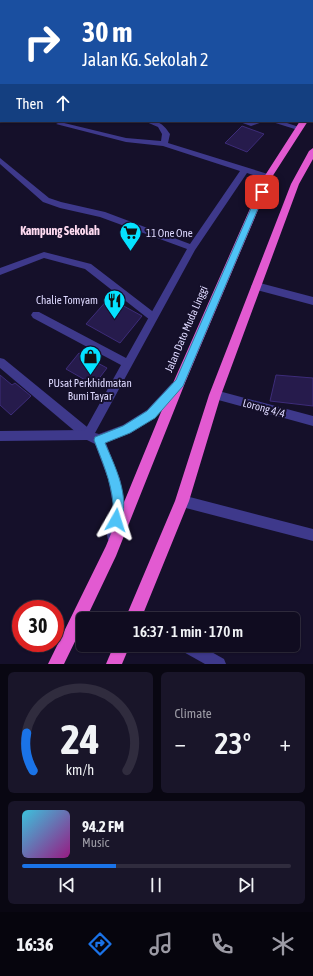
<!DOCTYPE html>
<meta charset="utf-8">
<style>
body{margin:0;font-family:"Asap Condensed",sans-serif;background:#191529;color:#f1f3f6;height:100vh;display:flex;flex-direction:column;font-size:15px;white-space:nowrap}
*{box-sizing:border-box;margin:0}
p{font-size:13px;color:#9c9ba5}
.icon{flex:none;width:22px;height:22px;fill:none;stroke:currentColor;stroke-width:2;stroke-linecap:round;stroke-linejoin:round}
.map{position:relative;height:664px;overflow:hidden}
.panel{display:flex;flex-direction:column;gap:8px;padding:8px;background:#090712;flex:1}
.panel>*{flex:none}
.guide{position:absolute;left:0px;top:0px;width:313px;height:122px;box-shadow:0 1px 3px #0004,0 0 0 1px #302c3e;background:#1a4fa0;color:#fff;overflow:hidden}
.speed{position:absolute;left:12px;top:600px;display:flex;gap:8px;font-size:20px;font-weight:700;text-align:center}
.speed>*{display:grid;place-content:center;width:52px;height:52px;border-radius:50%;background:#100c20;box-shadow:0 1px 3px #0004,0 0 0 1px #302c3e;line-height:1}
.speed .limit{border:6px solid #d22;background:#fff;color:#111}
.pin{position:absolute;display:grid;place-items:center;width:34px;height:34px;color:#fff;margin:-17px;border-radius:8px;box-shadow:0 2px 6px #0006}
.me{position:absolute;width:44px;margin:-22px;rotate:6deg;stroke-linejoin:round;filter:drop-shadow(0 0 3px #0008)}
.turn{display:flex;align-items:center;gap:14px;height:84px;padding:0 16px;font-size:18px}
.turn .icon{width:52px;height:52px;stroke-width:2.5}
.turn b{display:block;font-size:28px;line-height:34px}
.then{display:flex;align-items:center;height:38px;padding:0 16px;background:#0003;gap:8px;font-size:15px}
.big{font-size:30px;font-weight:600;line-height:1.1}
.panel .widget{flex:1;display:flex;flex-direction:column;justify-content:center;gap:6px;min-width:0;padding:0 14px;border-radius:6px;background:#191529}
.panel .dial{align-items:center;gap:0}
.dial svg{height:104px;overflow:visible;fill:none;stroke:#302c3e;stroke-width:7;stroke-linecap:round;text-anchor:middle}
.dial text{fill:#f1f3f6;stroke:none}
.song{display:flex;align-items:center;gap:12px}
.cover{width:48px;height:48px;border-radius:6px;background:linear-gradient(135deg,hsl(190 70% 55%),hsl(310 70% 35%))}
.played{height:4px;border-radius:2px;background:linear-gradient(90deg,#1a73e8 35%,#302c3e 35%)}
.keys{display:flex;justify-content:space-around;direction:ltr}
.heat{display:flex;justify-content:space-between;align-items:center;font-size:22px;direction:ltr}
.panel .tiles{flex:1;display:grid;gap:8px;grid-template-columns:1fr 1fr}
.widget:last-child{grid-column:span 2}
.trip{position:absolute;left:76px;top:612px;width:224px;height:40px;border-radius:6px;background:#100c20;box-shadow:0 1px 3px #0004,0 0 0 1px #302c3e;font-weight:600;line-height:40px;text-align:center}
.dock{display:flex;height:64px;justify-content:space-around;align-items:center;background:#06050d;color:#9c9ba5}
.dock .icon{width:28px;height:28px}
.dock .current{color:#1a73e8}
.dock b{font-size:18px;color:#f1f3f6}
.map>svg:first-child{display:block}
.building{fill:#261b4c;stroke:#3d2c79}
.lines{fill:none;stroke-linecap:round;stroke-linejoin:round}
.service{fill:#3e398b;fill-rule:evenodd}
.minor{fill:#3e398b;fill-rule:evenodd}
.trunk{fill:#e25ad1;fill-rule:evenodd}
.route{fill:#4fc3f7;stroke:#337fa1}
.labels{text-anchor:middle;stroke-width:4;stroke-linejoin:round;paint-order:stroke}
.poi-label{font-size:11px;fill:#ded9ff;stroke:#15102a;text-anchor:start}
.street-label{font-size:11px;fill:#ded9ff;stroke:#15102a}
.neighbourhood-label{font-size:12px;font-weight:bold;fill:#ffdbf1;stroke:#15102a}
</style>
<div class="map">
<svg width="313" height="664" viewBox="0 0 313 664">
<rect width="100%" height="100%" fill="#15102a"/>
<g class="building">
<polygon points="242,126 264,134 247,152 225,143"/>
<polygon points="109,298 142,316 120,343 86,324"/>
<polygon points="79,353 107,368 94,385 66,369"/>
<polygon points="0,375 12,385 15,383 31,396 11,415 0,405"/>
<polygon points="276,375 313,378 313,406 270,401"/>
</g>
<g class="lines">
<g class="service">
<rect x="0" y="15" width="1" height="4"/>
<rect x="0" y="45" width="1" height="4"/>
<rect x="312" y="64" width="1" height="5"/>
<polygon points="44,252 91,264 156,314 158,317 156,320 150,320 85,269 44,258 0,275 0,268"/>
<polygon points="256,282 313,297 313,305 253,289 251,286"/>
<polygon points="0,358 4,359 92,431 94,435 92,439 88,440 84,439 0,368"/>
</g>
<g class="minor">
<polygon points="243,0 252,0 242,1"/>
<polygon points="312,22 313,23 313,27 312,26"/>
<rect x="0" y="54" width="1" height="4"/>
<path d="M144,121C158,121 162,122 170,134L168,143L271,175L272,177L268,180L247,173L195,250L95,433L99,434L123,425L147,410L172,383L176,381L180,383L181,386L180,389L155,418L131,433L106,443L120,479L125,504L119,535L118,540L113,541L108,540L107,535L113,504L108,479L95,444L87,440L0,441V431L85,430L121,365L33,318L31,315L33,312H39L126,358L187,249L100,217L60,208L43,202L0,164V158L49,198L61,202L105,212L190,244L240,171L163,146L126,142L56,124L60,122L126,138L161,141L162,134L158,127Z"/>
<polygon points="237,121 265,121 251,126"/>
<polygon points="269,121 281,121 302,128 298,130"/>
<polygon points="215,390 313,416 313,426 211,398 210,395 211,392"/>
<polygon points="182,495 313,529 313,541 182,507 178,505 176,501 178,497"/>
<polygon points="178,645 199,645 224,659 226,664 205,664 180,650"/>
</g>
<g class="trunk">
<polygon points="300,121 308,121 272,177 185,383 116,556 86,619 83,619 83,625 64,664 48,664 106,546 173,383 264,177"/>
<polygon points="313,148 313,159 299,184 221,395 189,501 141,619 125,619 175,501 209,395 291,184 309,151"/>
<polygon points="114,645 130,645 122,664 106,664"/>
</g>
</g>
<path class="route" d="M259,190H262L265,192L183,386L155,418L130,433L105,443C115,467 131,497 120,524L116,525L112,524C109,517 114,510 113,503C111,481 102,461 94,440L95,437L123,426L147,411L176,380Z"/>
<defs>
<symbol id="supermarket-pin" viewBox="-11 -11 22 30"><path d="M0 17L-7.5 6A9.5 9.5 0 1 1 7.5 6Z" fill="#05e2ff" stroke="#15102a"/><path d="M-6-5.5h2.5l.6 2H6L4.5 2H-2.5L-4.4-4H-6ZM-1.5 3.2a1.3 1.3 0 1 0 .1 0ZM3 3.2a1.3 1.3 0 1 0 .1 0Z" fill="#111"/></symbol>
<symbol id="restaurant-pin" viewBox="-11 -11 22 30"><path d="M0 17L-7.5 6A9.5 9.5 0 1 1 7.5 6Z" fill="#05e2ff" stroke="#15102a"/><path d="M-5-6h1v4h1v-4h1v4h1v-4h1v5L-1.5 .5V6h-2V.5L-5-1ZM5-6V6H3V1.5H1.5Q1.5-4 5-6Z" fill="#111"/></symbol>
<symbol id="shop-pin" viewBox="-11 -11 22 30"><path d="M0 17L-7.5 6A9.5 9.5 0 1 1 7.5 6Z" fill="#05e2ff" stroke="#15102a"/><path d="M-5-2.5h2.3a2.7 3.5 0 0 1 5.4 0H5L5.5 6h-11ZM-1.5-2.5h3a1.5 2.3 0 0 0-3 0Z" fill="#111"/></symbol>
</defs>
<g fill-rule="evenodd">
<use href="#supermarket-pin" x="118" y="220" width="25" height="34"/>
<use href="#restaurant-pin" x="102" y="288" width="25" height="34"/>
<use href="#shop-pin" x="78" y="344" width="25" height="34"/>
</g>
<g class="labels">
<g class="poi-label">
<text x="146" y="237">11 One One</text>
<text x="98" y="304" text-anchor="end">Chalie Tomyam</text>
<text x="90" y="387" text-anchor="middle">PUsat Perkhidmatan<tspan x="90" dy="13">Bumi Tayar</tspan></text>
</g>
<g class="street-label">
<text transform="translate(186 329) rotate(-67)" y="4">Jalan Dato Muda Linggi</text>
<text transform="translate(264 408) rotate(15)" y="4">Lorong 4/4</text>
</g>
<g class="neighbourhood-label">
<text x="60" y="235">Kampung Sekolah</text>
</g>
</g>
</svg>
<div class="speed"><div class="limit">30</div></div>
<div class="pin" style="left:262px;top:192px;background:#d93025"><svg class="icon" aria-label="arrive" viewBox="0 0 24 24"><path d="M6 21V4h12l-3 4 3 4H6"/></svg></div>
<svg class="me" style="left:116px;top:520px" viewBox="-20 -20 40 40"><path d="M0-17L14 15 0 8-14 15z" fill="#4fc3f7" stroke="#fff" stroke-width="4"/></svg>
<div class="trip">16:37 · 1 min · 170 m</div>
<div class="guide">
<div class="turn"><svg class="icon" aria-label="right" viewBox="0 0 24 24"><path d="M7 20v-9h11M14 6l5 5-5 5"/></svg><div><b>30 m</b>Jalan KG. Sekolah 2</div></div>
<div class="then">Then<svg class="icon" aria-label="ahead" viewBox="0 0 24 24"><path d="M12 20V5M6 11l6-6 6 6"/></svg></div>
</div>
</div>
<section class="panel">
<div class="tiles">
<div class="widget dial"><svg viewBox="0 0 100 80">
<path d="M14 69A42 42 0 1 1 86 69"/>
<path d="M14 69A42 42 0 0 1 9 40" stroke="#1a73e8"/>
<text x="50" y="56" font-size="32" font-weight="700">24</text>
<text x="50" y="72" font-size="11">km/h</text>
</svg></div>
<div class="widget"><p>Climate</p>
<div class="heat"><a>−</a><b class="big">23°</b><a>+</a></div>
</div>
<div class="widget">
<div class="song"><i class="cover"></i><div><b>94.2 FM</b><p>Music</p></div></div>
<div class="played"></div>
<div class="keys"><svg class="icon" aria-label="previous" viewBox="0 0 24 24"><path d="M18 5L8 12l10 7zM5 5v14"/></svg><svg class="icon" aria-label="pause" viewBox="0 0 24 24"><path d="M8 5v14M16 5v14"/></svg><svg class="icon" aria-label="next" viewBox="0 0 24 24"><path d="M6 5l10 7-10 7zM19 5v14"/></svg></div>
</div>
</div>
</section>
<nav class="dock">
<b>16:36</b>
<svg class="icon current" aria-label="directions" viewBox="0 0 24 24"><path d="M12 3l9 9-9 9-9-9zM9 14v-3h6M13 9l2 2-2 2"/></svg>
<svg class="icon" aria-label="music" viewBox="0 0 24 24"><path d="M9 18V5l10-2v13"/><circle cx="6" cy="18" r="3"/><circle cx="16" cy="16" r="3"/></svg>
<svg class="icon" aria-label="phone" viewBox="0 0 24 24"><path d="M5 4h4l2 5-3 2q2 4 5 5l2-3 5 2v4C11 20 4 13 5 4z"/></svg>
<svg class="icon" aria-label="climate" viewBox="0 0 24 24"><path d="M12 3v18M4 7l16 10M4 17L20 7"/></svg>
</nav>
